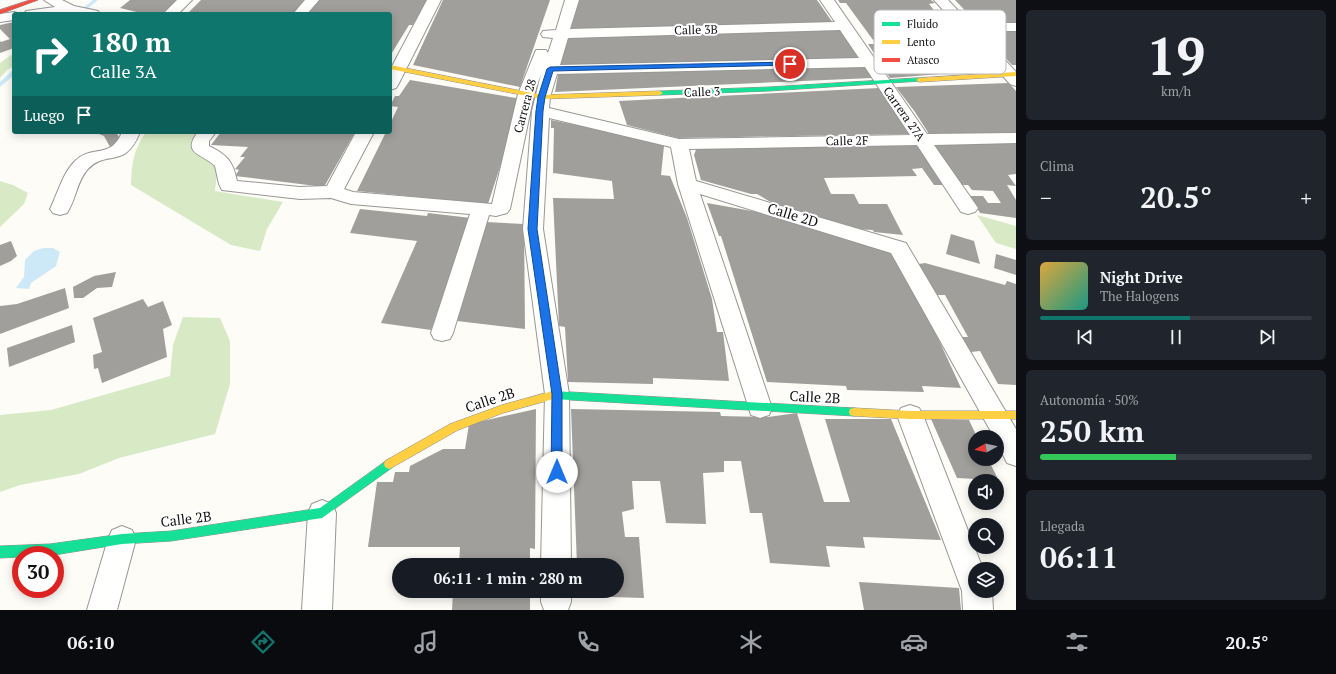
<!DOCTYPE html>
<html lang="es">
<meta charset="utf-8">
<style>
body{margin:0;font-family:"PT Serif",serif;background:#20242c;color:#f1f3f6;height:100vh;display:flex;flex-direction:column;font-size:15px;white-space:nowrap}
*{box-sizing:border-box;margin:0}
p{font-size:13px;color:#9ea1a6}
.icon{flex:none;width:22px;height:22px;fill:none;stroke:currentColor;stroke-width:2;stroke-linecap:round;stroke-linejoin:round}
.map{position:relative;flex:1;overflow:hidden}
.side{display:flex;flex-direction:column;gap:10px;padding:10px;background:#0d0f14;width:320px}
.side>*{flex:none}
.banner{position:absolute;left:12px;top:12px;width:380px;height:122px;border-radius:4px;box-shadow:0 2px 10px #0003;background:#0f766e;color:#fff;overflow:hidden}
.needle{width:26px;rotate:262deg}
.fabs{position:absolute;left:968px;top:430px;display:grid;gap:8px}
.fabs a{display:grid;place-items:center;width:36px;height:36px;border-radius:50%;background:#171b24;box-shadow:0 2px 10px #0003;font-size:20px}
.speed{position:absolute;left:12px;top:546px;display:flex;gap:8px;font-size:20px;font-weight:700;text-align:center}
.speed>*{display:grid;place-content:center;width:52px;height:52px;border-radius:50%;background:#171b24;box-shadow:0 2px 10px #0003;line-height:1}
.speed .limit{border:6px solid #d22;background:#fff;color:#111}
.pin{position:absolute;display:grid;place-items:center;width:34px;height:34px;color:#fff;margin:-17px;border:2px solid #fff;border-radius:50%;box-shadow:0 1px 4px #0007}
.me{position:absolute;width:44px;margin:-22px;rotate:0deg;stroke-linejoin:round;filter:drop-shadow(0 0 3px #0008)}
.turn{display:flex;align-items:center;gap:14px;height:84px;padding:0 12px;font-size:18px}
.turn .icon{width:52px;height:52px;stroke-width:2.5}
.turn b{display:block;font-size:28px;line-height:34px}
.then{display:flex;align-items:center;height:38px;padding:0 12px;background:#0003;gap:8px;font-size:15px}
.big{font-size:30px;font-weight:800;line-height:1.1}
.side .card{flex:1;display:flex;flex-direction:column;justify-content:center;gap:6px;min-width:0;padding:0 14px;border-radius:6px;background:#20242c}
.side .dial{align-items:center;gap:0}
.dial b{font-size:52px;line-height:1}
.song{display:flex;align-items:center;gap:12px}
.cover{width:48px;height:48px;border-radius:6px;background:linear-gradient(135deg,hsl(40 70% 55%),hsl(170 70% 35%))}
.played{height:4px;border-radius:2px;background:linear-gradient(90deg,#0f766e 55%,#363941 55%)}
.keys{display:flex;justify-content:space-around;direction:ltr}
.heat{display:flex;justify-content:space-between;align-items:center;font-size:22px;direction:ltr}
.charge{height:6px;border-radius:3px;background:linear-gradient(90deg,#34c759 50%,#363941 0)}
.trip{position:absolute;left:392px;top:558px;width:232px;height:40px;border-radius:20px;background:#171b24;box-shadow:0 2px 10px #0003;font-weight:800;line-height:40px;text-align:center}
.menu{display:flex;height:64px;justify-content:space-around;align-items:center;background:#090b0e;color:#9ea1a6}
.menu .icon{width:28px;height:28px}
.menu .current{color:#0f766e}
.menu b{font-size:18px;color:#f1f3f6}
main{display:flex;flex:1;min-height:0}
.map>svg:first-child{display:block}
.forest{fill:#d8eac5}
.water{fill:#cde8f7}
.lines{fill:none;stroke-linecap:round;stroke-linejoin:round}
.stream{fill:#cde8f7;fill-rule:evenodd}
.building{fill:#a19f9c}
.street-casing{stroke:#979795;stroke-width:2}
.fast-casing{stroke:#8e8d8b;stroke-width:1}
.slow-casing{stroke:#8e8d8b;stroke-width:1}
.jam-casing{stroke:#8e8d8b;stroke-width:1}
.street{fill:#fffffe;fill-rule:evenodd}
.fast{fill:#16e098;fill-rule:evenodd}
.slow{fill:#ffcf43;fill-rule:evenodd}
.jam{fill:#f24e42;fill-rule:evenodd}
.route{fill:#1a73e8;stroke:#114b97}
.labels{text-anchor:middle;stroke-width:4;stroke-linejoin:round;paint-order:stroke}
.far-street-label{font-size:12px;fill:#111;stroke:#fff}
.street-label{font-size:14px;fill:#111;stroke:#fff}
.key{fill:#fff;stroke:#b8b8b8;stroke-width:1}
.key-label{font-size:11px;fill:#111}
</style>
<main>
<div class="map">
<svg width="1016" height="610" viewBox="0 0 1016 610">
<rect width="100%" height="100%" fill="#fdfcf7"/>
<g class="forest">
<polygon points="14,53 14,66 7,70 0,78 0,63"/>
<path d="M146,132H202L191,146L218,165L215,191L283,202L267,229L260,251L231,245L131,185C132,163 133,151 146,132Z"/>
<polygon points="0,181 13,185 28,193 24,204 0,227"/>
<polygon points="977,215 1016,226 1016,249 996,243"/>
<polygon points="183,317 220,318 230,341 230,384 215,434 119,458 79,474 20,485 0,492 0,415 51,410 170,376 173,345"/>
</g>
<polygon class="water" points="43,248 53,248 60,252 56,266 31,283 29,289 16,288 24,277 25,260 34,251"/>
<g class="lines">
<g class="stream">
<polygon points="93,0 98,0 81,14 76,14"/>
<polygon points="12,71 14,71 14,75 0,87 0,82"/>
</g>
</g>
<g class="building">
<polygon points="130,0 178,0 163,14 145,14 120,8"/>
<polygon points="201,0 304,0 293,14 187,14"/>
<polygon points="318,0 427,0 413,25 409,25 390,56 390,14 308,14"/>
<polygon points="443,0 550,0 520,87 413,65"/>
<polygon points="578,0 817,0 833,23 570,30"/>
<polygon points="838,0 931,0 935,3 929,4 961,44 972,44 994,70 890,78 868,44 876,44 846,3 840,3"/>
<polygon points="955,0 1016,0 1016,25 979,25"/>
<polygon points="14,22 14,48 0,53 0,41 1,42 10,39 0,29 0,25"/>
<polygon points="839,29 860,59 560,66 569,36"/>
<polygon points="1016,29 1016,65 1012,65 979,30"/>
<polygon points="864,65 872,78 555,92 558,74"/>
<polygon points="410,80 522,99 488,204 357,191 386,132 390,132 390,124 398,107 390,106 395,96 399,96"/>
<polygon points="1009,83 1016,91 1016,133 929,134 915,112 896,87"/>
<polygon points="879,88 913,134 678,138 627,125 619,101"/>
<polygon points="551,120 621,134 664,146 661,175 670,176 687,218 712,299 717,332 723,332 729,381 653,378 653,384 568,382 565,327 559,326 553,198 614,199 612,181 553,173 554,128 551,128"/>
<polygon points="94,132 116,132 123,144 116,149 110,147 104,136"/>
<polygon points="221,132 355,132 324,187 235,176 239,170 235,169 245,157 240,157 248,147 211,145"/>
<polygon points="1016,142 1016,174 1008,175 1016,186 1007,185 1016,200 1016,218 980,213 970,196 983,196 988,203 1001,203 993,191 972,190 968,185 962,185 934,144"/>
<polygon points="917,143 945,185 934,185 922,168 912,169 917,176 824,178 831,194 854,194 859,204 887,204 903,235 874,232 873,230 849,229 774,204 757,194 751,194 701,180 694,155 697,147"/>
<polygon points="707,203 763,213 892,252 937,336 961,388 922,386 924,392 847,390 846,386 767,382 721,236 719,236"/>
<polygon points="360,209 427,216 428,213 471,218 431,330 381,323 417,241 350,233"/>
<polygon points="486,222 524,224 525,329 457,321"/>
<polygon points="951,234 974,241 980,264 946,254"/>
<polygon points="11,241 17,256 11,261 0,266 0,245"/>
<polygon points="996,254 1016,260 1016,275 994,268"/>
<polygon points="925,263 1005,285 1007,281 1016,284 1016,385 998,384 980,351 971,352 962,337 968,337 945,295 937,295 919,264"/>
<polygon points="116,272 112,287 97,288 83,298 74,298 73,287 94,276"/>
<polygon points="65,288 69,308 0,334 0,306 17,304"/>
<polygon points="143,299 148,307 163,301 172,325 163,329 167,357 102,383 98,368 94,369 93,355 102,352 93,318"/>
<polygon points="72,325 75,342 9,367 7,348"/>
<polygon points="536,409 535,549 530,548 530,565 459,565 460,547 368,547 377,482 393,482 395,472 409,472 410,466 443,449 465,449 469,424"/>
<polygon points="571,409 720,412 721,416 768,417 797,413 824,502 850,502 825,419 891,419 941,540 863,537 865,548 826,546 830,567 770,563 762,513 750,513 741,461 724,461 724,472 703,473 706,524 666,523 660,481 632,481 634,509 622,512 625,537 639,537 644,598 578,596 578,591 617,591 617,565 577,565"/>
<polygon points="931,419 969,420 977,437 975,437 975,459 988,459 1004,491 997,491 997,481 976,481 975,479 957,478"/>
<polygon points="859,582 959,588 961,610 864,610"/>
<polygon points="453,591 530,591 530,610 452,610"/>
</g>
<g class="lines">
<defs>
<g id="street">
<polygon points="44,0 62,0 74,6 98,11 100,14 24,14 26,11 55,7"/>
<polygon points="177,0 192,0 178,14 163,14"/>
<polygon points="305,0 319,0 307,14 293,14"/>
<polygon points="427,0 441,0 398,85 396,88 390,90 390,70"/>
<path d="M565,0H579L570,29L835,22L820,0H834L927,134L1016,133V143L934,145L978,208L975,212L968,214L961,212L917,145L689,149L696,181L906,243L1016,429V466L1007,463L997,443V437H994L891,253L700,194L772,408L769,415L760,418L751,415L678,184L671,147L549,118L543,229L569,394L571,565H541L545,394L523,229L532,111L541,74L534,94L510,209L507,213L496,216L489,215L453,333L450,339L442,341L434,339L431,333L470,214L351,204L331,198L300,199L222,190L219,184L215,166C202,153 181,154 198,132H216L209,141V146C227,155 233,161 237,181L300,187L327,186L356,132H374L344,189L353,192L492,204L518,94L536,50H546L548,53L553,38L543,37L541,34L543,31L556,30ZM840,30L859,58L560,65L568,38ZM865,67L910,135L679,139L549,108L550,97L557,74Z"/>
<polygon points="934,0 948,0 970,23 1016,23 1016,31 978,31 1016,72 1016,86 1010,84"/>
<polygon points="14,12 20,14 14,14 14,20 0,22 0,14"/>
<path d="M122,132H140C125,170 107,149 88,169C77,180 76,200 67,213L60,215L53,213L50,209C58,193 62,174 75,161C92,144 111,160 122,132Z"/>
<polygon points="910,405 919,408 923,415 983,569 975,569 975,591 992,591 993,610 963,610 962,591 897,415 901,408"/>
<polygon points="322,500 332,504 336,513 332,610 302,610 308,513 312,504"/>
<polygon points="122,526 132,530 136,539 117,610 87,610 108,539 112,530"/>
<polygon points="541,591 571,591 571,602 568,610 544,610 541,602"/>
</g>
<g id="fast">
<polygon points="919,78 922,80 921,81 769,91 660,95 657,93 660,91 769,87"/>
<polygon points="553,391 854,408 858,409 859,412 858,415 854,416 553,399 549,398 548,395 549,392"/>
<polygon points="389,459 393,461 394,464 393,467 322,518 171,541 122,544 54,555 21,555 21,557 0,558 0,546 50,544 122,534 171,531 320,508"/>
</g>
<g id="slow">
<polygon points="390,65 542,95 660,91 663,93 660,95 542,99 390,69"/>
<polygon points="1016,72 1016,76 919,82 916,80 919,78"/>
<polygon points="553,391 557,392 558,395 557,398 503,413 458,430 393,467 389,469 385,467 384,464 385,461 450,424 502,405"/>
<polygon points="854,408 910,411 1016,411 1016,419 910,419 854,416 850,415 849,412 850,409"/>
</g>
<polygon id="jam" points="30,0 38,0 0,14 0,10"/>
</defs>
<use href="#street" class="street-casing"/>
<use href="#fast" class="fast-casing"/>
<use href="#slow" class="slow-casing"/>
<use href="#jam" class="jam-casing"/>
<use href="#street" class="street"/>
<use href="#fast" class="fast"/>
<use href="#slow" class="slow"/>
<use href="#jam" class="jam"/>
</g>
<polygon class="route" points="790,62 793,64 792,65 553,71 545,97 543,111 537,229 562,394 562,472 561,475 557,476 553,475 551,472 552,394 528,229 536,111 538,97 547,69 550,67"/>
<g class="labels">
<g class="far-street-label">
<text transform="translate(696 30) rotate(-1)" y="4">Calle 3B</text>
<text transform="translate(702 92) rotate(-2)" y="4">Calle 3</text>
<text transform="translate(525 106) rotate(-75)" y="4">Carrera 28</text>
<text transform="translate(904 114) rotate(55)" y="4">Carrera 27A</text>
<text transform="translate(847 141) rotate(-1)" y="4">Calle 2F</text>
</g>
<g class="street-label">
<text transform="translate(793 215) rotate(17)" y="5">Calle 2D</text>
<text transform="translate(815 397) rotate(3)" y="5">Calle 2B</text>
<text transform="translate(490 400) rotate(-18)" y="5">Calle 2B</text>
<text transform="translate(186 519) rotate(-7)" y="5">Calle 2B</text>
</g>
</g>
<rect x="874" y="10" width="132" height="64" rx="6" class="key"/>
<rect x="882" y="22" width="18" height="4" fill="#16e098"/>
<rect x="882" y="40" width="18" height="4" fill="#ffcf43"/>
<rect x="882" y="58" width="18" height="4" fill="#f24e42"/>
<g class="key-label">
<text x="907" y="28">Fluido</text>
<text x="907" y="46">Lento</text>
<text x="907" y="64">Atasco</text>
</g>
</svg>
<div class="fabs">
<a><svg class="needle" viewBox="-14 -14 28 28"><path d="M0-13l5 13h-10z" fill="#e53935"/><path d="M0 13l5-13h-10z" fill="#9ea1a6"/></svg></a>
<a><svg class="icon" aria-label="sound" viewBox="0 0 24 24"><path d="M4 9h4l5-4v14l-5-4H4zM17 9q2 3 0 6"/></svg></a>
<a><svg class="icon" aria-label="search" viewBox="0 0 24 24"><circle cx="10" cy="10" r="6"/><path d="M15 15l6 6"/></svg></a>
<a><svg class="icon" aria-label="layers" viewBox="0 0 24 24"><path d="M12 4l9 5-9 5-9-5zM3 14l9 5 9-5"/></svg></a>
</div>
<div class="speed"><div class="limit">30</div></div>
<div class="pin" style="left:790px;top:64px;background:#d93025"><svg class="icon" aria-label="arrive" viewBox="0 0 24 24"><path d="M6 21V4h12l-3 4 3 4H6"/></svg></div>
<svg class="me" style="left:557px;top:472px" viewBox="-20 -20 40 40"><circle r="19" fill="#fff"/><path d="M0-13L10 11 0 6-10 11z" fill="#1a73e8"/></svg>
<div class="trip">06:11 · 1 min · 280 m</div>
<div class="banner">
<div class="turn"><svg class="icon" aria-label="right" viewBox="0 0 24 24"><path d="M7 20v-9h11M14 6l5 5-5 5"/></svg><div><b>180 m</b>Calle 3A</div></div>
<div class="then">Luego<svg class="icon" aria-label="arrive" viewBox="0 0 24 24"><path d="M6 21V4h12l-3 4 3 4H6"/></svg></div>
</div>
</div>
<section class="side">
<div class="card dial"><b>19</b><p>km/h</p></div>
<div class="card"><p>Clima</p>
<div class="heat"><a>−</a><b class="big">20.5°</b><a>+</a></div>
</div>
<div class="card">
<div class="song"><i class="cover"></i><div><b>Night Drive</b><p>The Halogens</p></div></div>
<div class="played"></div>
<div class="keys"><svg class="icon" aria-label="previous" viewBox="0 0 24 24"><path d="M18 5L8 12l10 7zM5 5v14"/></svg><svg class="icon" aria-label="pause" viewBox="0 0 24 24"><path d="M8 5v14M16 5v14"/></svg><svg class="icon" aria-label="next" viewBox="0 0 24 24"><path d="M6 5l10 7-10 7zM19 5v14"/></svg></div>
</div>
<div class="card"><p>Autonomía · 50%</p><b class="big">250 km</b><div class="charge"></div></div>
<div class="card"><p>Llegada</p><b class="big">06:11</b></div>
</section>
</main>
<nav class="menu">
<b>06:10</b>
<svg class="icon current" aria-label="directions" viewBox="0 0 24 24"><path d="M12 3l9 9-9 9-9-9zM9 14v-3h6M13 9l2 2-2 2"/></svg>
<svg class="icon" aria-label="music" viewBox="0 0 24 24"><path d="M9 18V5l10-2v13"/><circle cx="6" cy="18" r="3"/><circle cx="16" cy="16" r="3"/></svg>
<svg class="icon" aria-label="phone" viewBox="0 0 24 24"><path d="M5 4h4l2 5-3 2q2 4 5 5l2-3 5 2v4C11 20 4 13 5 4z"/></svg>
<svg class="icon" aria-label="climate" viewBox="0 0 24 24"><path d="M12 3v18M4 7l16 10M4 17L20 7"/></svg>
<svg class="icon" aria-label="car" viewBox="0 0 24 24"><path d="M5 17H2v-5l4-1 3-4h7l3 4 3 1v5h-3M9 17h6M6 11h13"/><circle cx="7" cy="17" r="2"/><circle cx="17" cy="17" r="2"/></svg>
<svg class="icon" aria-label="filters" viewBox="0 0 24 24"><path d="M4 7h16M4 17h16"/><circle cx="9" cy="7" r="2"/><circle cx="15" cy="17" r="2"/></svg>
<b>20.5°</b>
</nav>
